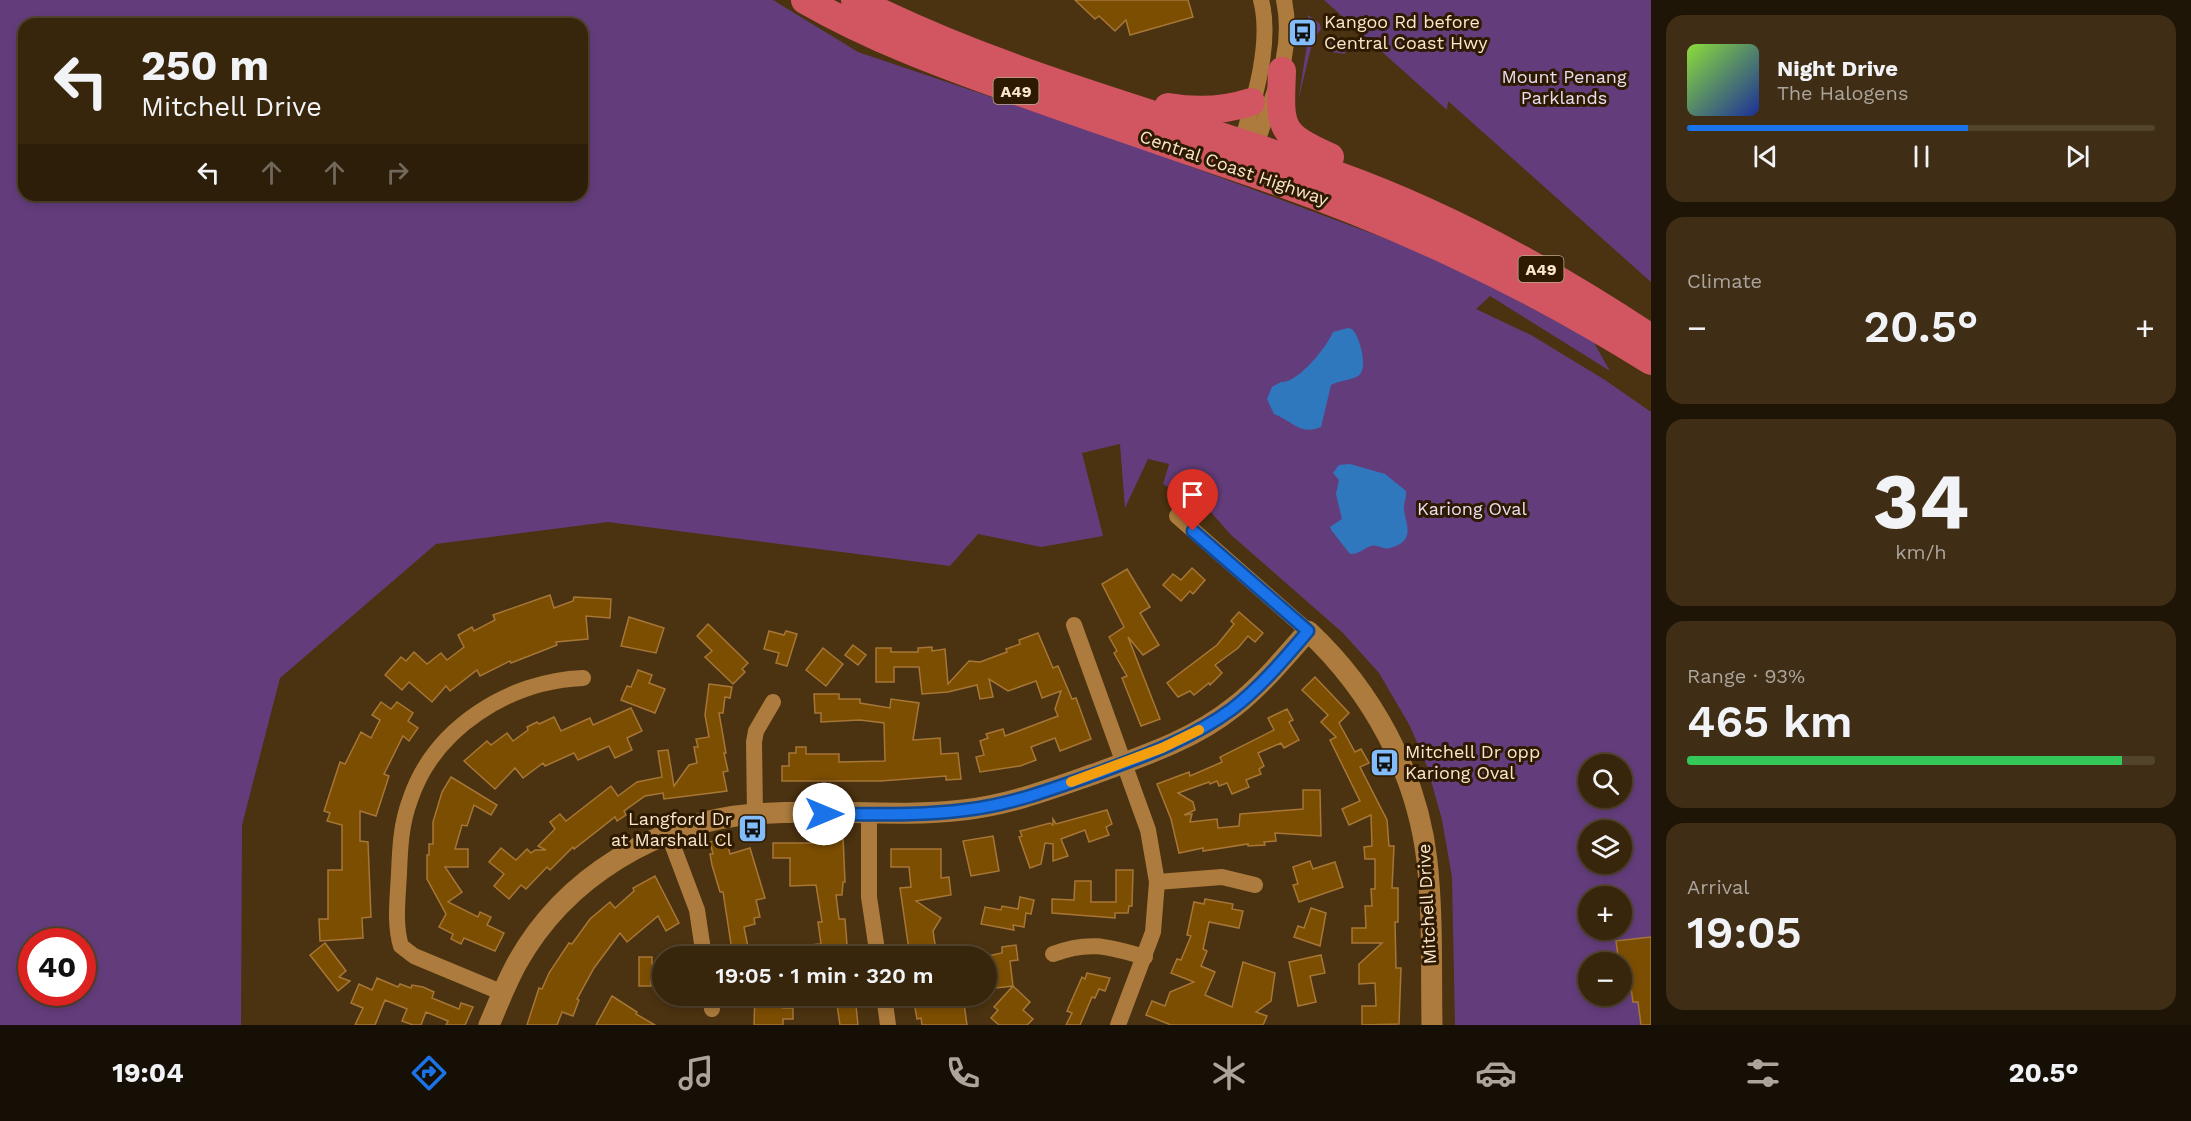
<!DOCTYPE html>
<meta charset="utf-8">
<style>
body{margin:0;font-family:"Work Sans",sans-serif;background:#3f2e15;color:#f1f3f6;height:100vh;display:flex;flex-direction:column;font-size:22px;white-space:nowrap}
*{box-sizing:border-box;margin:0}
p{font-size:20px;color:#aba59d}
.icon{flex:none;width:33px;height:33px;fill:none;stroke:currentColor;stroke-width:2;stroke-linecap:round;stroke-linejoin:round}
.map{position:relative;flex:1;overflow:hidden}
.panel{display:flex;flex-direction:column;gap:15px;padding:15px;background:#1f1507;width:540px}
.panel>*{flex:none}
.guide{position:absolute;left:18px;top:18px;width:570px;height:183px;border-radius:18px;box-shadow:0 3px 9px #0003,0 0 0 2px #52432d;background:#38260c;color:#f1f3f6;overflow:hidden}
.tools{position:absolute;left:1578px;top:754px;display:grid;gap:12px}
.tools a{display:grid;place-items:center;width:54px;height:54px;border-radius:50%;background:#38260c;box-shadow:0 3px 9px #0003,0 0 0 2px #52432d;font-size:30px}
.speed{position:absolute;left:18px;top:928px;display:flex;gap:12px;font-size:30px;font-weight:700;text-align:center}
.speed>*{display:grid;place-content:center;width:78px;height:78px;border-radius:50%;background:#38260c;box-shadow:0 3px 9px #0003,0 0 0 2px #52432d;line-height:1}
.speed .limit{border:9px solid #d22;background:#fff;color:#111}
.pin{position:absolute;display:grid;place-items:center;width:51px;height:51px;color:#fff;margin:-62px -26px;border-radius:50% 50% 50% 0;rotate:-45deg;box-shadow:0 0 6px #0007}
.pin .icon{rotate:45deg}
.me{position:absolute;width:66px;margin:-33px;rotate:90deg;stroke-linejoin:round;filter:drop-shadow(0 0 4px #0008)}
.turn{display:flex;align-items:center;gap:21px;height:126px;padding:0 24px;font-size:27px}
.turn .icon{width:78px;height:78px;stroke-width:2.5}
.turn b{display:block;font-size:42px;line-height:51px}
.lanes{display:flex;align-items:center;height:57px;padding:0 24px;background:#0003;justify-content:center;gap:30px;direction:ltr}
.lanes .off{opacity:.35}
.big{font-size:45px;font-weight:600;line-height:1.1}
.panel .tile{flex:1;display:flex;flex-direction:column;justify-content:center;gap:9px;min-width:0;padding:0 21px;border-radius:18px;background:#3f2e15}
.panel .dial{align-items:center;gap:0}
.dial b{font-size:78px;line-height:1}
.song{display:flex;align-items:center;gap:18px}
.cover{width:72px;height:72px;border-radius:9px;background:linear-gradient(135deg,hsl(90 70% 55%),hsl(230 70% 35%))}
.played{height:6px;border-radius:3px;background:linear-gradient(90deg,#1a73e8 60%,#52432d 60%)}
.keys{display:flex;justify-content:space-around;direction:ltr}
.heat{display:flex;justify-content:space-between;align-items:center;font-size:33px;direction:ltr}
.charge{height:9px;border-radius:4px;background:linear-gradient(90deg,#34c759 93%,#52432d 0)}
.trip{position:absolute;left:652px;top:946px;width:345px;height:60px;border-radius:30px;background:#38260c;box-shadow:0 3px 9px #0003,0 0 0 2px #52432d;font-weight:600;line-height:60px;text-align:center}
.menu{display:flex;height:96px;justify-content:space-around;align-items:center;background:#160f05;color:#aba59d}
.menu .icon{width:42px;height:42px}
.menu .selected{color:#1a73e8}
.menu b{font-size:27px;color:#f1f3f6}
main{display:flex;flex:1;min-height:0}
.map>svg:first-child{display:block}
.green{fill:#633d7b;fill-rule:evenodd}
.water{fill:#3078be}
.building{fill:#7c4e01;stroke:#a67637;stroke-width:1.5}
.lines{fill:none;stroke-linecap:round;stroke-linejoin:round}
.minor{stroke:#ac7b3d;stroke-width:16}
.tertiary{stroke:#ac7b3d;stroke-width:21}
.trunk{stroke:#d25662;stroke-width:28}
.route-casing{stroke:#114b97;stroke-width:15}
.route{stroke:#1a73e8;stroke-width:10}
.slow{stroke:#f59e0b;stroke-width:10}
.labels{text-anchor:middle;stroke-width:6;stroke-linejoin:round;paint-order:stroke}
.shield{fill:#2d1a01;stroke:#bda990;stroke-width:1.5}
.shield-label{font-size:16px;font-weight:bold;fill:#fbe6cd}
.poi-label{font-size:18px;fill:#fbe6cd;stroke:#2d1a01;text-anchor:start}
.park-label{font-size:18px;fill:#e9ddf2;stroke:#2d1a01}
.street-label{font-size:18px;fill:#fbe6cd;stroke:#2d1a01}
</style>
<main>
<div class="map">
<svg width="1651" height="1025" viewBox="0 0 1651 1025">
<rect width="100%" height="100%" fill="#4b3210"/>
<g class="green">
<path d="M0,0H773L858,52L1119,140L1441,259L1593,341L1610,371L1490,296L1476,309L1531,335L1605,380L1651,412V1025H1455L1452,877L1442,820L1427,766L1410,726L1379,673L1343,633L1230,534L1210,511L1163,484L1169,464L1148,459L1125,508L1120,444L1082,453L1103,536L1041,547L978,534L950,566L608,522L436,544L280,678L242,825L241,1025H0ZM24,24H582V195H24ZM1588,765H1622V798H1588ZM1588,831H1622V864H1588ZM1588,897H1622V930H1588ZM32,942H82V993H32ZM1588,963H1622V996H1588Z"/>
<polygon points="1324,0 1651,0 1651,282 1448,101 1447,110"/>
<polygon points="1308,15 1320,24 1321,29 1313,40 1298,101 1308,39"/>
<polygon points="1335,37 1341,37 1357,52 1346,50 1345,54 1331,52 1330,42"/>
</g>
<g class="water">
<path d="M1348,328L1352,329C1360,337 1369,369 1358,376C1349,381 1340,380 1331,385L1321,427C1300,436 1291,420 1274,414L1267,399L1272,387L1281,382C1297,384 1327,347 1333,332Z"/>
<path d="M1350,464L1385,474L1406,491C1407,498 1403,503 1404,510C1406,525 1416,541 1390,548C1383,550 1378,544 1371,546C1362,549 1360,554 1350,554L1332,531L1330,527L1342,519L1336,494L1339,480L1333,473L1339,465Z"/>
</g>
<g class="building">
<polygon points="1075,0 1188,0 1193,17 1130,35 1126,20 1115,31 1099,16 1095,19"/>
<polygon points="1192,568 1205,580 1193,594 1190,591 1181,601 1163,585 1173,574 1181,580"/>
<polygon points="1127,569 1150,607 1140,613 1159,645 1143,655 1128,637 1160,719 1141,726 1122,678 1127,676 1114,653 1117,651 1109,637 1124,627 1102,584"/>
<polygon points="550,595 554,608 573,601 574,597 611,599 610,618 586,616 588,639 556,642 557,645 511,663 510,661 480,676 477,670 450,691 446,686 432,702 409,682 402,690 385,675 401,657 406,661 414,652 427,664 441,653 447,660 464,647 458,635 472,627 474,631 495,620 493,615"/>
<polygon points="1239,612 1263,633 1255,642 1248,636 1238,648 1215,665 1222,673 1210,685 1209,683 1194,695 1190,691 1178,697 1167,683 1217,645 1234,624 1231,621"/>
<polygon points="629,617 664,628 656,653 621,646"/>
<polygon points="708,624 748,663 742,669 745,672 733,684 705,657 712,651 697,636"/>
<polygon points="769,631 784,635 786,631 797,634 787,666 776,663 779,653 764,649"/>
<polygon points="1038,633 1053,668 1058,666 1072,699 1076,698 1091,739 1060,751 1055,738 1031,747 1036,760 1020,766 980,772 976,757 984,755 980,741 988,738 986,734 1003,729 1005,736 1058,716 1055,709 1061,691 1042,698 1036,681 1008,691 989,679 993,697 980,699 977,685 948,692 922,694 919,667 894,667 894,682 876,682 876,648 891,648 891,652 918,652 918,648 932,647 932,651 945,649 948,684 969,661 980,662 1007,652 1006,649 1020,644 1019,640"/>
<polygon points="853,645 866,655 858,665 845,655"/>
<polygon points="823,648 843,664 826,686 806,670"/>
<polygon points="638,670 652,675 649,683 665,689 655,713 621,700 627,686 631,687"/>
<polygon points="1315,677 1349,713 1339,723 1355,752 1361,749 1369,763 1360,767 1387,820 1389,846 1394,846 1392,888 1398,888 1398,922 1395,922 1396,968 1401,968 1399,1024 1362,1025 1362,1006 1376,1006 1375,983 1359,984 1359,964 1382,943 1352,943 1352,928 1366,928 1365,906 1372,906 1371,889 1375,889 1375,859 1365,859 1364,847 1372,846 1371,815 1349,825 1342,809 1360,801 1330,740 1336,737 1321,722 1328,715 1302,690"/>
<polygon points="709,684 732,687 730,698 725,697 723,713 719,713 726,753 724,753 728,771 723,772 727,791 664,799 663,793 645,796 624,811 626,815 617,821 615,817 574,849 573,847 550,870 547,867 526,889 521,885 509,899 494,886 504,874 489,862 501,848 516,860 527,849 531,853 535,850 546,850 538,846 555,829 550,822 560,814 566,821 611,786 618,796 637,782 662,777 658,751 668,750 674,786 689,765 697,763 694,747 698,747 696,739 709,737 705,715"/>
<polygon points="814,694 839,694 839,699 860,699 860,703 890,708 891,699 919,703 913,740 940,738 941,754 958,753 961,779 946,780 946,776 881,781 782,781 782,766 789,766 789,753 796,753 796,747 806,747 806,754 839,754 839,762 885,761 884,723 860,720 821,722 821,713 815,713"/>
<polygon points="381,702 391,709 397,702 413,713 408,721 418,728 409,741 403,736 384,774 389,776 376,816 360,811 360,841 368,842 371,917 362,918 363,938 320,941 319,919 328,919 328,870 342,870 342,825 327,821 330,813 324,811 340,762 345,764 361,732 371,738 380,720 372,715"/>
<polygon points="631,708 642,731 627,738 632,750 615,758 609,746 578,760 574,753 545,766 543,763 523,778 515,768 495,789 464,761 487,741 491,745 507,733 513,741 528,730 527,727 537,722 539,724 554,717 561,731 590,718 593,725"/>
<polygon points="1287,709 1293,720 1289,722 1299,740 1284,748 1281,743 1258,753 1264,766 1259,769 1261,774 1246,780 1249,787 1232,794 1227,783 1219,786 1217,781 1210,784 1209,782 1178,793 1193,802 1195,810 1184,815 1192,814 1190,822 1217,819 1218,828 1239,826 1240,814 1303,809 1303,790 1320,790 1321,836 1275,833 1276,841 1264,842 1265,845 1248,846 1248,844 1203,851 1203,848 1179,853 1171,819 1157,784 1189,772 1190,776 1222,762 1220,757 1274,730 1268,718"/>
<polygon points="451,777 497,805 491,815 474,805 467,826 462,825 455,849 468,849 468,867 445,867 462,892 448,902 478,917 480,912 491,917 487,925 504,933 495,951 464,938 461,944 451,939 453,934 439,927 446,914 427,879 427,855 429,855 429,844 433,844 433,822 442,792"/>
<polygon points="1107,810 1112,824 1106,827 1109,835 1089,842 1085,830 1061,839 1068,856 1053,861 1053,844 1045,843 1041,864 1030,868 1019,837 1022,836 1020,831 1050,823 1053,825 1053,819 1056,824"/>
<polygon points="824,835 843,837 845,882 843,882 842,895 836,895 839,919 845,919 848,957 812,957 810,945 821,944 818,922 822,922 816,885 790,886 790,858 773,858 773,843 816,843 816,837 824,837"/>
<polygon points="993,836 999,871 971,876 963,841"/>
<polygon points="726,838 730,854 750,848 765,898 756,900 760,917 754,918 755,924 744,927 750,957 733,957 723,892 720,892 712,865 710,854 713,854 710,842"/>
<polygon points="891,849 941,849 941,878 949,877 951,895 916,901 941,918 933,931 937,957 910,957 900,888 911,887 909,867 891,867"/>
<polygon points="1310,861 1313,869 1335,862 1343,887 1299,902 1293,885 1298,884 1293,867"/>
<polygon points="1116,870 1133,870 1132,906 1129,906 1128,913 1115,913 1115,918 1052,913 1052,899 1074,900 1075,881 1091,881 1091,902 1116,902"/>
<polygon points="655,876 679,923 666,931 658,916 627,942 620,933 594,968 577,999 579,1000 573,1016 562,1012 557,1025 527,1025 539,988 542,989 549,973 569,943 572,944 590,919 610,902 615,908 634,891 633,888"/>
<polygon points="1020,897 1034,900 1031,914 1026,913 1024,927 1013,925 1014,930 981,924 985,907 1001,910 1002,906 1018,909"/>
<polygon points="1205,899 1233,904 1232,909 1243,911 1239,928 1209,922 1203,949 1207,951 1201,966 1215,972 1205,995 1232,1007 1243,962 1275,973 1271,1001 1256,1012 1267,1016 1263,1025 1171,1025 1146,1015 1152,1001 1165,1006 1170,992 1194,982 1171,973 1177,959 1181,960 1191,936 1187,935 1194,902 1204,904"/>
<polygon points="1311,908 1326,913 1320,946 1294,937 1298,926 1304,928"/>
<polygon points="1651,937 1651,1025 1641,1025 1638,1002 1633,1002 1631,988 1622,990 1622,963 1619,963 1616,941"/>
<polygon points="325,943 346,971 339,977 350,981 338,991 310,955"/>
<polygon points="1016,945 1018,960 1010,961 1013,986 987,989 987,956 1002,953 1002,947"/>
<polygon points="1321,955 1325,973 1310,976 1316,1002 1298,1006 1289,962"/>
<polygon points="639,957 652,957 652,964 663,964 663,980 651,980 651,986 639,986"/>
<polygon points="1087,973 1110,978 1105,991 1099,989 1095,998 1092,997 1080,1025 1066,1025 1072,1013 1067,1011 1082,977 1085,979"/>
<polygon points="377,978 398,987 400,984 411,988 412,985 423,987 434,992 432,998 459,1009 461,1003 473,1007 465,1025 446,1025 448,1021 426,1012 421,1025 413,1025 402,1021 407,1009 385,1000 375,1025 355,1025 363,1008 351,1003 359,984 372,990"/>
<polygon points="1013,986 1030,1002 1023,1010 1033,1019 1027,1025 999,1025 991,1018 998,1010 994,1007"/>
<polygon points="612,996 637,1012 636,1014 655,1025 596,1025"/>
<polygon points="755,996 784,996 783,1008 793,1008 793,1019 783,1019 783,1025 754,1025"/>
<polygon points="823,996 855,996 858,1025 840,1025 837,1005 824,1007"/>
<polygon points="913,996 963,996 967,1025 922,1025 921,1018 917,1019"/>
</g>
<g class="lines">
<g class="minor">
<path d="M1239,151C1252,107 1273,45 1261,0"/>
<path d="M1253,155C1268,102 1296,58 1284,0"/>
<polyline points="1177,516 1308,631"/>
<polyline points="1074,625 1148,830 1157,882 1153,932 1118,1025"/>
<polyline points="869,813 869,897 878,957"/>
<polyline points="755,814 754,742 756,731 773,702"/>
<polyline points="668,833 697,910 704,957"/>
<polyline points="1157,882 1222,877 1255,885"/>
<path d="M1053,954C1090,940 1109,947 1145,957"/>
<path d="M503,993L414,956L401,946C394,924 398,896 399,873C400,848 401,824 410,800C434,728 509,681 583,678"/>
<polyline points="710,996 712,1009"/>
<polyline points="884,996 888,1025"/>
</g>
<path class="tertiary" d="M489,1025C498,1004 506,983 517,963C565,877 657,822 754,814C824,808 894,818 963,810C1009,805 1051,789 1094,774C1143,756 1193,740 1234,707C1262,685 1285,657 1308,631C1372,691 1417,773 1427,861C1433,915 1431,971 1432,1025"/>
<g class="trunk">
<path d="M805,0C873,39 944,65 1017,91C1095,119 1172,145 1250,172C1395,222 1520,279 1651,361"/>
<path d="M855,0C1009,78 1177,118 1339,176C1450,216 1553,273 1651,338"/>
<path d="M1282,71C1280,126 1277,134 1330,157"/>
<path d="M1168,107C1197,112 1223,111 1251,102"/>
</g>
</g>
<g class="lines">
<defs>
<path id="route" d="M824,814C871,814 918,816 965,810C1009,805 1050,790 1092,775C1141,757 1190,740 1232,709C1261,687 1285,658 1308,631L1193,531"/>
</defs>
<use href="#route" class="route-casing"/>
<use href="#route" class="route"/>
<polyline class="slow" points="1071,782 1162,748 1199,730"/>
</g>
<defs>
<symbol id="bus-square" viewBox="-11 -11 22 22"><rect x="-9" y="-9" width="18" height="18" rx="4" fill="#82bcfa" stroke="#2d1a01"/><path d="M-5-6H5V4H4V6H2V4H-2V6H-4V4H-5ZM-3.5-4V0h7V-4ZM-3.5 1.2v1.5H-2V1.2ZM2 1.2v1.5H3.5V1.2Z" fill="#111"/></symbol>
</defs>
<g fill-rule="evenodd">
<use href="#bus-square" x="1286" y="16" width="33" height="33"/>
<use href="#bus-square" x="1368" y="746" width="33" height="33"/>
<use href="#bus-square" x="736" y="812" width="33" height="33"/>
</g>
<g class="labels">
<g class="shield">
<rect x="993.5" y="78" width="45" height="26" rx="4.5"/>
<rect x="1518.5" y="256" width="45" height="26" rx="4.5"/>
</g>
<g class="shield-label">
<text x="1016" y="97">A49</text>
<text x="1541" y="275">A49</text>
</g>
<g class="poi-label">
<text x="1324" y="28">Kangoo Rd before<tspan x="1324" dy="21">Central Coast Hwy</tspan></text>
<text x="1405" y="758">Mitchell Dr opp<tspan x="1405" dy="21">Kariong Oval</tspan></text>
<text x="732" y="825" text-anchor="end">Langford Dr<tspan x="732" dy="21">at Marshall Cl</tspan></text>
</g>
<g class="park-label">
<text x="1564" y="83">Mount Penang<tspan x="1564" dy="21">Parklands</tspan></text>
<text x="1472" y="515">Kariong Oval</text>
</g>
<g class="street-label">
<text transform="translate(1234 168) rotate(19)" y="6">Central Coast Highway</text>
<text transform="translate(1427 904) rotate(-93)" y="6">Mitchell Drive</text>
</g>
</g>
</svg>
<div class="tools">
<a><svg class="icon" aria-label="search" viewBox="0 0 24 24"><circle cx="10" cy="10" r="6"/><path d="M15 15l6 6"/></svg></a>
<a><svg class="icon" aria-label="layers" viewBox="0 0 24 24"><path d="M12 4l9 5-9 5-9-5zM3 14l9 5 9-5"/></svg></a>
<a>+</a>
<a>−</a>
</div>
<div class="speed"><div class="limit">40</div></div>
<div class="pin" style="left:1193px;top:531px;background:#d93025"><svg class="icon" aria-label="arrive" viewBox="0 0 24 24"><path d="M6 21V4h12l-3 4 3 4H6"/></svg></div>
<svg class="me" style="left:824px;top:814px" viewBox="-20 -20 40 40"><circle r="19" fill="#fff"/><path d="M0-13L10 11 0 6-10 11z" fill="#1a73e8"/></svg>
<div class="trip">19:05 · 1 min · 320 m</div>
<div class="guide">
<div class="turn"><svg class="icon" aria-label="left" viewBox="0 0 24 24"><path d="M17 20v-9H6M10 6l-5 5 5 5"/></svg><div><b>250 m</b>Mitchell Drive</div></div>
<div class="lanes"><svg class="icon" aria-label="left" viewBox="0 0 24 24"><path d="M17 20v-9H6M10 6l-5 5 5 5"/></svg><svg class="icon off" aria-label="ahead" viewBox="0 0 24 24"><path d="M12 20V5M6 11l6-6 6 6"/></svg><svg class="icon off" aria-label="ahead" viewBox="0 0 24 24"><path d="M12 20V5M6 11l6-6 6 6"/></svg><svg class="icon off" aria-label="right" viewBox="0 0 24 24"><path d="M7 20v-9h11M14 6l5 5-5 5"/></svg></div>
</div>
</div>
<section class="panel">
<div class="tile">
<div class="song"><i class="cover"></i><div><b>Night Drive</b><p>The Halogens</p></div></div>
<div class="played"></div>
<div class="keys"><svg class="icon" aria-label="previous" viewBox="0 0 24 24"><path d="M18 5L8 12l10 7zM5 5v14"/></svg><svg class="icon" aria-label="pause" viewBox="0 0 24 24"><path d="M8 5v14M16 5v14"/></svg><svg class="icon" aria-label="next" viewBox="0 0 24 24"><path d="M6 5l10 7-10 7zM19 5v14"/></svg></div>
</div>
<div class="tile"><p>Climate</p>
<div class="heat"><a>−</a><b class="big">20.5°</b><a>+</a></div>
</div>
<div class="tile dial"><b>34</b><p>km/h</p></div>
<div class="tile"><p>Range · 93%</p><b class="big">465 km</b><div class="charge"></div></div>
<div class="tile"><p>Arrival</p><b class="big">19:05</b></div>
</section>
</main>
<nav class="menu">
<b>19:04</b>
<svg class="icon selected" aria-label="directions" viewBox="0 0 24 24"><path d="M12 3l9 9-9 9-9-9zM9 14v-3h6M13 9l2 2-2 2"/></svg>
<svg class="icon" aria-label="music" viewBox="0 0 24 24"><path d="M9 18V5l10-2v13"/><circle cx="6" cy="18" r="3"/><circle cx="16" cy="16" r="3"/></svg>
<svg class="icon" aria-label="phone" viewBox="0 0 24 24"><path d="M5 4h4l2 5-3 2q2 4 5 5l2-3 5 2v4C11 20 4 13 5 4z"/></svg>
<svg class="icon" aria-label="climate" viewBox="0 0 24 24"><path d="M12 3v18M4 7l16 10M4 17L20 7"/></svg>
<svg class="icon" aria-label="car" viewBox="0 0 24 24"><path d="M5 17H2v-5l4-1 3-4h7l3 4 3 1v5h-3M9 17h6M6 11h13"/><circle cx="7" cy="17" r="2"/><circle cx="17" cy="17" r="2"/></svg>
<svg class="icon" aria-label="filters" viewBox="0 0 24 24"><path d="M4 7h16M4 17h16"/><circle cx="9" cy="7" r="2"/><circle cx="15" cy="17" r="2"/></svg>
<b>20.5°</b>
</nav>
